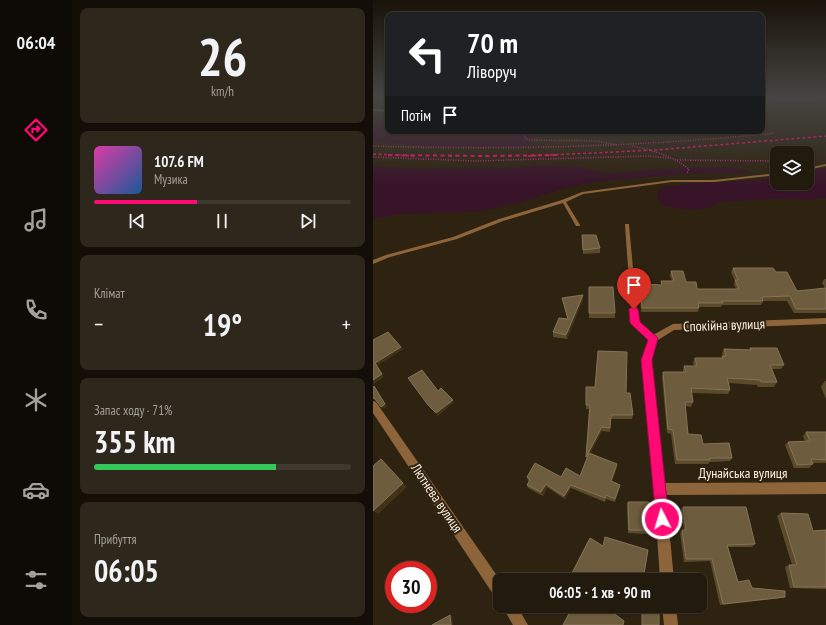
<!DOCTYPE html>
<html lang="uk">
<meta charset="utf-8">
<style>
body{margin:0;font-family:"PT Sans Narrow",sans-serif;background:#2e271b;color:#f1f3f6;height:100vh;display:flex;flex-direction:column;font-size:15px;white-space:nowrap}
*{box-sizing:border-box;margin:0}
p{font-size:13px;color:#a2a19d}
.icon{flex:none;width:22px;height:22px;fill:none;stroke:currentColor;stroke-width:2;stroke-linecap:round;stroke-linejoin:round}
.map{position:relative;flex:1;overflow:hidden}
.side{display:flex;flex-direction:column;gap:8px;padding:8px;background:#130e07;width:301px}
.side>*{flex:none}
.guide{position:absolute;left:12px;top:12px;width:380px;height:122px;border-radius:8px;box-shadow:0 1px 3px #0004,0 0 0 1px #3f382e;background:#202124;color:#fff;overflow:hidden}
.controls{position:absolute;left:397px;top:146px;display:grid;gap:8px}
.controls a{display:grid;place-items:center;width:44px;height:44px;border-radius:8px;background:#221a0d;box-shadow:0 1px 3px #0004,0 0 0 1px #3f382e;font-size:20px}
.speed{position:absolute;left:12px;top:561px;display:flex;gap:8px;font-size:20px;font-weight:700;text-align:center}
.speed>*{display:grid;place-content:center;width:52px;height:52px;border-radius:50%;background:#221a0d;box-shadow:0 1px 3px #0004,0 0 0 1px #3f382e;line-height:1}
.speed .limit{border:6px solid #d22;background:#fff;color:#111}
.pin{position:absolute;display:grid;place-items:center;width:34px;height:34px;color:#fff;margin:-41px -17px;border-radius:50% 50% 50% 0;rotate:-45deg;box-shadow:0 0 4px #0007}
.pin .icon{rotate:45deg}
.me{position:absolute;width:44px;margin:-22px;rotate:355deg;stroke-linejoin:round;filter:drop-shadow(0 0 3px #0008)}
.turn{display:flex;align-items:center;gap:14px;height:84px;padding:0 16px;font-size:18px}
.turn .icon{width:52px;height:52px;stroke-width:2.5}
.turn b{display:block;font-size:28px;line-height:34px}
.then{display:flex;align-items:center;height:38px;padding:0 16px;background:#0003;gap:8px;font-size:15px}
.big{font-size:30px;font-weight:600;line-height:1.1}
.side .tile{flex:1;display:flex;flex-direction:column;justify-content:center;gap:6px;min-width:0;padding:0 14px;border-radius:8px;background:#2e271b}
.side .dial{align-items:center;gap:0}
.dial b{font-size:52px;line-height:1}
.song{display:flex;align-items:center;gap:12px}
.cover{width:48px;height:48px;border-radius:6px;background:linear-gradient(135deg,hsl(320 70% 55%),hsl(210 70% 35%))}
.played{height:4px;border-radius:2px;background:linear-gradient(90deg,#ff0a75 40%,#3f382e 40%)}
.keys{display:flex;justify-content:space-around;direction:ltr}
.heat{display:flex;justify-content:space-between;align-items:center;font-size:22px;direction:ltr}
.charge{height:6px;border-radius:3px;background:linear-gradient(90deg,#34c759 71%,#3f382e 0)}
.trip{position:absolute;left:120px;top:573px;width:214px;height:40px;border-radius:8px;background:#221a0d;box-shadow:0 1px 3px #0004,0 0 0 1px #3f382e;font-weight:600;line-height:40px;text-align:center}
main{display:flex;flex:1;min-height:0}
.dock{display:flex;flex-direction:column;width:72px;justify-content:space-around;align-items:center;background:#0e0a05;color:#a2a19d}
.dock .icon{width:28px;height:28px}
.dock .current{color:#ff0a75}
.dock b{font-size:18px;color:#f1f3f6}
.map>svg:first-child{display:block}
.green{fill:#381428}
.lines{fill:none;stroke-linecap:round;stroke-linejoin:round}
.path{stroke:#c32d87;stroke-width:1.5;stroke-dasharray:1 1.5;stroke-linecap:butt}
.service{fill:#8e653b;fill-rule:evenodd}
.minor{fill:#8e653b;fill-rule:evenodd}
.rail-far1{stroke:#ff0a75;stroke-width:1.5;stroke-dasharray:3 2.5;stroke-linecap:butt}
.rail{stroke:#ff0a75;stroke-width:2;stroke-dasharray:4 3.5;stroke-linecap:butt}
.wall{fill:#5b4b2a}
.shaded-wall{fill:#423318}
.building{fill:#6d5c3d;stroke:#847456}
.route{fill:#ff0a75;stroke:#a6064c}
.labels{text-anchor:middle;stroke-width:4;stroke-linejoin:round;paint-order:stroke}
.near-street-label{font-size:14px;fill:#fff1de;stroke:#2e2311}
</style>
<main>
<nav class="dock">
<b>06:04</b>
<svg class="icon current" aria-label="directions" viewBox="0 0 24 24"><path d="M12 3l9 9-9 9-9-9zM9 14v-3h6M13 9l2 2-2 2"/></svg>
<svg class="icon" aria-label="music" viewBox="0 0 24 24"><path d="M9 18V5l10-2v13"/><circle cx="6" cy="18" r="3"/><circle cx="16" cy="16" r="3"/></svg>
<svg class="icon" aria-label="phone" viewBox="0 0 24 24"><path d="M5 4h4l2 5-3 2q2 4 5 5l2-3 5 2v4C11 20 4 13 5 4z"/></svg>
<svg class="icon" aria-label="climate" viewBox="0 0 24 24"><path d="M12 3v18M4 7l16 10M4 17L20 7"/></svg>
<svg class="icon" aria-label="car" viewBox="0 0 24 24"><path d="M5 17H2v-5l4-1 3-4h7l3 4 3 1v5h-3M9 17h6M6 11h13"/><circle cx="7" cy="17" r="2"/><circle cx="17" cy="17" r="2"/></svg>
<svg class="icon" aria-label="filters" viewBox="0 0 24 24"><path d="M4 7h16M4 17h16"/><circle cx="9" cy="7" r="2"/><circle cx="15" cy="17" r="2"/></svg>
</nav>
<section class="side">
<div class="tile dial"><b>26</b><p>km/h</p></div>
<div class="tile">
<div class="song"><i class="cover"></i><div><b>107.6 FM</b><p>Музика</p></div></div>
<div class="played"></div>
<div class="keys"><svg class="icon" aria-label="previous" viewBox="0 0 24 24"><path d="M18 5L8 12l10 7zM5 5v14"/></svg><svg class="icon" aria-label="pause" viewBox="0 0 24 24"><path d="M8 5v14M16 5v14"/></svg><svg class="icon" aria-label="next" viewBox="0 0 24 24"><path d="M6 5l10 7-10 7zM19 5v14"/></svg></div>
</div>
<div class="tile"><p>Клімат</p>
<div class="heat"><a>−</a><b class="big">19°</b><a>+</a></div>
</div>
<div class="tile"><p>Запас ходу · 71%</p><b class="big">355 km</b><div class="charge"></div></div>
<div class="tile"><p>Прибуття</p><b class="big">06:05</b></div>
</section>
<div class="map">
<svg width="453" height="625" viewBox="0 0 453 625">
<rect width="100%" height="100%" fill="#2e2311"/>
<g class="green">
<polygon points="15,118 15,131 167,131 156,144 146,147 77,147 0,142 0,119"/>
<polygon points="165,165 207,167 236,174 280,170 333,167 359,168 376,170 372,173 306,174 222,182 195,187 152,201 123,208 101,212 32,214 0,218 0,166 48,169 138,168"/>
<path d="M453,168V198L438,200L399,199L345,202C332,214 306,209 290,206L284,198L285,190L290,187L324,183L375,181L404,177V183H434V171Z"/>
</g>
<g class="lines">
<g class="path">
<polyline points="389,102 453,99"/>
<polyline points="154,131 151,137 155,140 224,141 244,145"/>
<path d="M0,146C135,150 268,147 402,133"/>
<path d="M259,146C279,150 300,156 316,169L314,173"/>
<polyline points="0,157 101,161 276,156 296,158"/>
<polyline points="302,160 404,161"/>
</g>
<g class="service">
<polygon points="453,164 453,166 434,170 434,168"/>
<polygon points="404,173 404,175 341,182 299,182 210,194 193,202 207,225 207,226 203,226 190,203 130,221 84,239 17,257 0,264 0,260 13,255 80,237 126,219 189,200 209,192 299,180 341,180"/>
<polygon points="252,224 256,224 256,225 265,322 283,336 284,338 283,340 279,340 259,323 252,225"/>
</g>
<g class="minor">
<polygon points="0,109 15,110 15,112 0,111"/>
<polygon points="453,318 453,324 301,330 285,340 277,360 292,483 453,482 453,494 293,495 301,580 287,580 281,489 269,360 278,336 300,324"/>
<polygon points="0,401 3,402 127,580 127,599 122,597 0,413"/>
<polygon points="129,606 144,606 155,625 140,625"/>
<polygon points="289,606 303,606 305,625 291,625"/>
</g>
<g class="rail-far1">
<polyline points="0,154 43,156"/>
<polyline points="155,156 283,150 453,136"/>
</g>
<polyline class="rail" points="15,155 113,156 186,155"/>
</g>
<g class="wall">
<polygon points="209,235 227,248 227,253 210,254"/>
<polygon points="360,268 403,272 424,291 452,288 449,283 451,279 453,279 453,313 421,313 414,301 390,301 388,305 349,305 348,307 326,307 325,312 268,312 267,288 267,284 288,285 288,281 299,281 297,275 298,271 324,289 363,289 361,284 362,281 358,272"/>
<polygon points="216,287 242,313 242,318 216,318"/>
<polygon points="210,295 210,299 194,339 180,337 180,332 195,319 190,302 189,298"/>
<polygon points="377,348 411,365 408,369 399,369 404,382 401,387 385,387 384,385 356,383 357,390 355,394 318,393 320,402 318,407 312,406 315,434 330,444 359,458 357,461 337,462 335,464 302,464 298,434 294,433 289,377 290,372 310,372 310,370 311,366 321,366 320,362 322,358 349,358 350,356 349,353 351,349 376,350"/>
<polygon points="452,381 453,381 453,399 448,387"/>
<polygon points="253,393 260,415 259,419 238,419 237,432 229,431 217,453 244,467 239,481 247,485 246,488 242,502 233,499 232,502 198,488 192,499 174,487 170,496 155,488 154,485 156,481 155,481 154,477 188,477 207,476 214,458 213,460 216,409 213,409 213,405"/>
<polygon points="433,432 453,432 453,463 440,463 440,464 436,468 421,468 412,445 415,442 432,441 430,436"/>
<polygon points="255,502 278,530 276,534 255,533 254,506"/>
<polygon points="310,507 382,544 379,547 355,547 365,582 379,588 412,597 408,598 347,605 337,561 311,562 307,533 309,530 311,530 308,510"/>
<polygon points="408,513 440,531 453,530 453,589 417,588 412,567 416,565 419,565 404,516"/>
<polygon points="217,538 270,580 235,580 225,577 224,580 203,580 199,577 198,575"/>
<polygon points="269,607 286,625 269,625"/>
</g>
<g class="shaded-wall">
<polygon points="210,295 210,299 194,339 193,335"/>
<polygon points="28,347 30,349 4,366 11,377 0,384 2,363"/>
<polygon points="1,386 14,406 10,409 8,407"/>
<polygon points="80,400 81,402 65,416 63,413"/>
<polygon points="229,427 229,431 213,460 213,457"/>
<polygon points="8,459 34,487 5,514 0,511"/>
<polygon points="244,464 244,467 238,485 238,481"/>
<polygon points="173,484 174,487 170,496 168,492"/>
<polygon points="198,485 198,488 192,499 191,496"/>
<polygon points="247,485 246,488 242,502 242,499"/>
<polygon points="77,615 79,616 80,625 78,625"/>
</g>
<g class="building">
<polygon points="209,235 223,235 227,248 210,250"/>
<polygon points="360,268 400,268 403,272 414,272 424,291 453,288 453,309 423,309 417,296 389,297 390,301 349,301 350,303 325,303 326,308 269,308 267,284 289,285 288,281 301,281 298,271 310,271 313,282 323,282 324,289 366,289 362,280 365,280"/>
<polygon points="216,287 240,287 242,313 216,313"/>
<polygon points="210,295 193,335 180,332 186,318 195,319 189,298"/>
<polygon points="15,332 28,347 2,363 9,374 0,380 0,340"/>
<polygon points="377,348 404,348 411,365 397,365 404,382 388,382 387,380 354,378 357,390 318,388 320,402 312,402 315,434 328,435 330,444 356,443 359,458 337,458 337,460 304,460 300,430 295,429 290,372 313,372 311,366 324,366 322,358 350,358 349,356 353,356 351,349 378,350"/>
<polygon points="225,351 254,352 253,393 257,393 260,415 238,415 237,428 229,427 213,457 217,405 213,405 213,387 222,387"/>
<polygon points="49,370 65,391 68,388 80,400 63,413 55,405 35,378"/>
<polygon points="1,386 12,404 8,407 2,399 0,398 0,387"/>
<polygon points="433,432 453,432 453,460 438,459 440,464 424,465 415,442 437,441"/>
<polygon points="216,453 244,464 238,481 247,485 242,499 233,495 232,498 198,485 191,496 173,484 168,492 154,485 157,480 154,477 162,463 188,477 193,468 207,476"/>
<polygon points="8,459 30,483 0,511 0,466"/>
<polygon points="255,502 276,502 278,530 256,530"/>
<polygon points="310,507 373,507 382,544 354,545 365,582 376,580 379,588 412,591 412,597 350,604 339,559 313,559 309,530 313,530"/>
<polygon points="408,513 435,514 440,531 453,530 453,587 421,587 416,565 424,565"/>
<polygon points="232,537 275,550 270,580 242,580 225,575 223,580 206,580 198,575 217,538 230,546"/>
<polygon points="200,606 231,606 251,621 250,625 190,625"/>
<polygon points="269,607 286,608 286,625 269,625"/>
<polygon points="77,615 78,625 59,625"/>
</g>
<linearGradient id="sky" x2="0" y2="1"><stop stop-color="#191309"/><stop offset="0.53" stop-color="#464543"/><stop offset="1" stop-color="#464543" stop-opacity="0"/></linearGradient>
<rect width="453" height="185" fill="url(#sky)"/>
<polygon class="route" points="261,306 265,309 267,322 285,338 279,360 296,519 294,524 289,526 285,524 283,519 268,360 275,340 257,323 256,309"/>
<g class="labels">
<g class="near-street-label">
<text transform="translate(351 325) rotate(-2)" y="5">Спокійна вулиця</text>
<text x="370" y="478">Дунайська вулиця</text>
<text transform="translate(64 498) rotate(56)" y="5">Лютнева вулиця</text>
</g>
</g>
</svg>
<div class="controls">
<a><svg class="icon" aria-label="layers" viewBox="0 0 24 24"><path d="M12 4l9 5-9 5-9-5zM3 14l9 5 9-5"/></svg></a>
</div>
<div class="speed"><div class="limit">30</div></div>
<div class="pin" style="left:261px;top:309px;background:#d93025"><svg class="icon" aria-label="arrive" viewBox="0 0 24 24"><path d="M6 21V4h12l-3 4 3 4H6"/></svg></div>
<svg class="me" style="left:289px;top:519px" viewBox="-20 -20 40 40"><circle r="17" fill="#ff0a75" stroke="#fff" stroke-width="3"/><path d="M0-11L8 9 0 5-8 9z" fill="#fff"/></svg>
<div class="trip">06:05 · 1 хв · 90 m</div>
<div class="guide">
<div class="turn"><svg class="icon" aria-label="left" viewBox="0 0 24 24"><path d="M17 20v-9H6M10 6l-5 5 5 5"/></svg><div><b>70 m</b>Ліворуч</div></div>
<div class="then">Потім<svg class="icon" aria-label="arrive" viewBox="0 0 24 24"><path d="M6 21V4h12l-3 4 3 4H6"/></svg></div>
</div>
</div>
</main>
